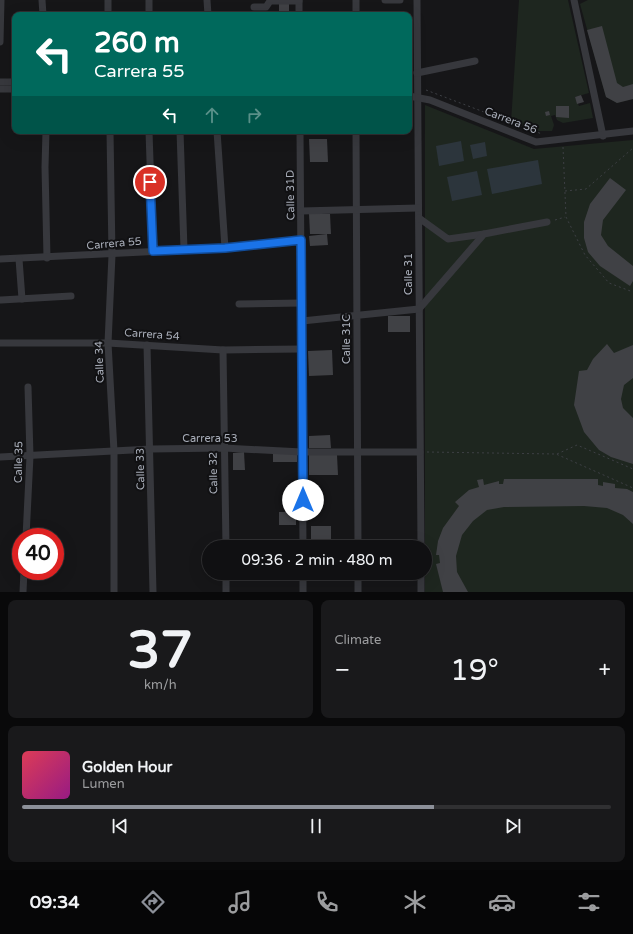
<!DOCTYPE html>
<meta charset="utf-8">
<style>
body{margin:0;font-family:"Varela Round",sans-serif;background:#19191b;color:#f1f3f6;height:100vh;display:flex;flex-direction:column;font-size:15px;white-space:nowrap}
*{box-sizing:border-box;margin:0}
p{font-size:13px;color:#9c9d9f}
.icon{flex:none;width:22px;height:22px;fill:none;stroke:currentColor;stroke-width:2;stroke-linecap:round;stroke-linejoin:round}
.map{position:relative;height:592px;overflow:hidden}
.drawer{display:flex;flex-direction:column;gap:8px;padding:8px;background:#09090a;flex:1}
.drawer>*{flex:none}
.hud{position:absolute;left:12px;top:12px;width:400px;height:122px;border-radius:8px;box-shadow:0 4px 16px #0002,0 0 0 1px #303032;background:#00695c;color:#fff;overflow:hidden}
.speed{position:absolute;left:12px;top:528px;display:flex;gap:8px;font-size:20px;font-weight:700;text-align:center}
.speed>*{display:grid;place-content:center;width:52px;height:52px;border-radius:50%;background:#101012;box-shadow:0 4px 16px #0002,0 0 0 1px #303032;line-height:1}
.speed .limit{border:6px solid #d22;background:#fff;color:#111}
.pin{position:absolute;display:grid;place-items:center;width:34px;height:34px;color:#fff;margin:-17px;border:2px solid #fff;border-radius:50%;box-shadow:0 1px 4px #0007}
.me{position:absolute;width:44px;margin:-22px;rotate:0deg;stroke-linejoin:round;filter:drop-shadow(0 0 3px #0008)}
.turn{display:flex;align-items:center;gap:14px;height:84px;padding:0 16px;font-size:18px}
.turn .icon{width:52px;height:52px;stroke-width:2.5}
.turn b{display:block;font-size:28px;line-height:34px}
.lanes{display:flex;align-items:center;height:38px;padding:0 16px;background:#0003;justify-content:center;gap:20px;direction:ltr}
.lanes .off{opacity:.35}
.big{font-size:30px;font-weight:600;line-height:1.1}
.drawer .widget{flex:1;display:flex;flex-direction:column;justify-content:center;gap:6px;min-width:0;padding:0 14px;border-radius:8px;background:#19191b}
.drawer .dial{align-items:center;gap:0}
.dial b{font-size:52px;line-height:1}
.song{display:flex;align-items:center;gap:12px}
.cover{width:48px;height:48px;border-radius:6px;background:linear-gradient(135deg,hsl(350 70% 55%),hsl(310 70% 35%))}
.played{height:4px;border-radius:2px;background:linear-gradient(90deg,#8c9099 70%,#303032 70%)}
.keys{display:flex;justify-content:space-around;direction:ltr}
.heat{display:flex;justify-content:space-between;align-items:center;font-size:22px;direction:ltr}
.drawer .tiles{flex:1;display:grid;gap:8px;grid-template-columns:1fr 1fr}
.widget:last-child{grid-column:span 2}
.trip{position:absolute;left:202px;top:540px;width:230px;height:40px;border-radius:20px;background:#101012;box-shadow:0 4px 16px #0002,0 0 0 1px #303032;font-weight:600;line-height:40px;text-align:center}
.tabs{display:flex;height:64px;justify-content:space-around;align-items:center;background:#060607;color:#9c9d9f}
.tabs .icon{width:28px;height:28px}
.tabs .current{color:#8c9099}
.tabs b{font-size:18px;color:#f1f3f6}
.map>svg:first-child{display:block}
.green{fill:#1e261f}
.water{fill:#2c353c}
.building{fill:#404145}
.lines{fill:none;stroke-linecap:round;stroke-linejoin:round}
.path{stroke:#3d3f44;stroke-width:1;stroke-dasharray:2 3;stroke-linecap:butt}
.minor{stroke:#37383d;stroke-width:7}
.route-casing{stroke:#114b97;stroke-width:10}
.route{stroke:#1a73e8;stroke-width:7}
.labels{text-anchor:middle;stroke-width:4;stroke-linejoin:round;paint-order:stroke}
.street-label{font-size:11px;fill:#a8adb8;stroke:#111113}
</style>
<div class="map">
<svg width="633" height="592" viewBox="0 0 633 592">
<rect width="100%" height="100%" fill="#161618"/>
<g class="green">
<polygon points="519,0 568,0 589,93 575,97 579,106 590,103 593,118 563,123 557,120 555,115 551,116 554,125 552,131 539,131 511,122"/>
<polygon points="588,0 633,0 633,99 617,103 606,97 580,4"/>
<polygon points="425,105 534,149 633,140 633,592 425,592"/>
</g>
<g class="water">
<polygon points="461,141 464,161 439,166 436,146"/>
<polygon points="485,142 487,156 473,159 470,145"/>
<polygon points="538,160 542,184 492,194 487,169"/>
<polygon points="477,171 482,195 452,201 447,177"/>
</g>
<g class="building">
<polygon points="279,4 289,4 289,13 279,12"/>
<polygon points="602,26 617,83 623,87 633,84 633,99 617,103 606,97 587,30"/>
<polygon points="581,95 584,102 577,104 575,97"/>
<polygon points="556,106 569,106 569,118 556,117"/>
<polygon points="549,111 550,115 546,116 545,112"/>
<polygon points="309,139 327,139 328,162 310,162"/>
<polygon points="610,178 626,190 603,220 601,235 608,246 633,266 633,281 630,286 600,266 588,252 584,238 584,222 590,204"/>
<polygon points="309,214 330,214 331,234 310,234"/>
<polygon points="327,234 328,245 310,246 309,236"/>
<rect x="388" y="316" width="22" height="16"/>
<polygon points="607,344 614,353 633,345 633,378 624,385 621,399 623,408 633,418 633,464 611,457 599,450 584,432 574,405 579,371 587,370 593,359"/>
<polygon points="332,350 333,375 309,376 308,351"/>
<polygon points="330,435 331,448 309,448 309,436"/>
<polygon points="244,452 245,470 233,470 233,453"/>
<rect x="273" y="454" width="24" height="8"/>
<polygon points="309,455 337,455 338,475 309,475"/>
<polygon points="483,479 484,485 499,481 499,484 503,484 504,479 598,479 598,485 603,486 603,482 615,484 615,488 627,489 633,492 633,524 623,515 607,508 584,506 504,507 487,510 473,521 462,535 456,556 457,572 468,592 443,592 436,564 440,563 439,555 436,555 438,541 443,528 459,506 455,502 469,490 479,487 477,480"/>
<rect x="279" y="512" width="17" height="13"/>
<rect x="311" y="526" width="20" height="14"/>
</g>
<g class="lines">
<g class="path">
<polyline points="426,90 542,134"/>
<polyline points="563,147 566,217 585,255 609,283 633,292"/>
<polyline points="565,191 586,189 633,148"/>
<polyline points="555,220 565,217"/>
<polyline points="427,452 556,454 633,488"/>
<polyline points="557,454 577,445 633,469"/>
</g>
<g class="minor">
<polyline points="42,0 43,15"/>
<polyline points="108,0 108,15"/>
<polyline points="149,0 149,15"/>
<polyline points="207,0 208,15"/>
<polyline points="299,0 299,15"/>
<polyline points="356,0 356,15"/>
<polyline points="385,0 400,0"/>
<polyline points="417,0 421,547"/>
<polyline points="574,0 603,136"/>
<polyline points="254,7 266,7 270,1 299,1"/>
<polyline points="0,42 1,0"/>
<polyline points="417,73 475,61"/>
<polyline points="0,82 15,82"/>
<polyline points="0,89 15,89"/>
<polyline points="409,96 430,100 536,142 633,131"/>
<polyline points="46,131 45,167 47,258"/>
<polyline points="110,131 112,255 108,343 114,451 114,592"/>
<polyline points="149,131 153,251"/>
<polyline points="180,131 184,249"/>
<polyline points="217,131 225,248"/>
<polyline points="300,131 303,547"/>
<polyline points="356,131 358,547"/>
<polyline points="301,211 418,208"/>
<polyline points="419,218 448,239 484,234"/>
<polyline points="0,259 225,248 301,240"/>
<polyline points="19,259 22,299"/>
<polyline points="1,300 71,296"/>
<polyline points="239,304 302,303"/>
<polyline points="302,321 419,309 484,234 547,222"/>
<polyline points="0,343 108,343 223,350 302,349"/>
<polyline points="147,345 153,592"/>
<polyline points="223,350 226,547"/>
<polyline points="0,457 151,449 224,448 302,452 420,452"/>
<polyline points="26,537 30,456 28,387"/>
<polyline points="226,573 226,592"/>
<polyline points="303,573 303,592"/>
<polyline points="358,573 358,592"/>
<polyline points="421,573 421,592"/>
<polyline points="23,592 24,571"/>
</g>
</g>
<g class="lines">
<defs>
<polyline id="route" points="150,182 153,251 225,248 301,240 303,500"/>
</defs>
<use href="#route" class="route-casing"/>
<use href="#route" class="route"/>
</g>
<g class="labels">
<g class="street-label">
<text transform="translate(511 120) rotate(21)" y="4">Carrera 56</text>
<text transform="translate(290 195) rotate(-91)" y="4">Calle 31D</text>
<text transform="translate(114 243) rotate(-5)" y="4">Carrera 55</text>
<text transform="translate(408 274) rotate(-90)" y="4">Calle 31</text>
<text transform="translate(152 334) rotate(4)" y="4">Carrera 54</text>
<text transform="translate(346 339) rotate(-90)" y="4">Calle 31C</text>
<text transform="translate(99 362) rotate(-92)" y="4">Calle 34</text>
<text x="210" y="442">Carrera 53</text>
<text transform="translate(18 462) rotate(-89)" y="4">Calle 35</text>
<text transform="translate(140 469) rotate(-91)" y="4">Calle 33</text>
<text transform="translate(213 473) rotate(-91)" y="4">Calle 32</text>
</g>
</g>
</svg>
<div class="speed"><div class="limit">40</div></div>
<div class="pin" style="left:150px;top:182px;background:#d93025"><svg class="icon" aria-label="arrive" viewBox="0 0 24 24"><path d="M6 21V4h12l-3 4 3 4H6"/></svg></div>
<svg class="me" style="left:303px;top:500px" viewBox="-20 -20 40 40"><circle r="19" fill="#fff"/><path d="M0-13L10 11 0 6-10 11z" fill="#1a73e8"/></svg>
<div class="trip">09:36 · 2 min · 480 m</div>
<div class="hud">
<div class="turn"><svg class="icon" aria-label="left" viewBox="0 0 24 24"><path d="M17 20v-9H6M10 6l-5 5 5 5"/></svg><div><b>260 m</b>Carrera 55</div></div>
<div class="lanes"><svg class="icon" aria-label="left" viewBox="0 0 24 24"><path d="M17 20v-9H6M10 6l-5 5 5 5"/></svg><svg class="icon off" aria-label="ahead" viewBox="0 0 24 24"><path d="M12 20V5M6 11l6-6 6 6"/></svg><svg class="icon off" aria-label="right" viewBox="0 0 24 24"><path d="M7 20v-9h11M14 6l5 5-5 5"/></svg></div>
</div>
</div>
<section class="drawer">
<div class="tiles">
<div class="widget dial"><b>37</b><p>km/h</p></div>
<div class="widget"><p>Climate</p>
<div class="heat"><a>−</a><b class="big">19°</b><a>+</a></div>
</div>
<div class="widget">
<div class="song"><i class="cover"></i><div><b>Golden Hour</b><p>Lumen</p></div></div>
<div class="played"></div>
<div class="keys"><svg class="icon" aria-label="previous" viewBox="0 0 24 24"><path d="M18 5L8 12l10 7zM5 5v14"/></svg><svg class="icon" aria-label="pause" viewBox="0 0 24 24"><path d="M8 5v14M16 5v14"/></svg><svg class="icon" aria-label="next" viewBox="0 0 24 24"><path d="M6 5l10 7-10 7zM19 5v14"/></svg></div>
</div>
</div>
</section>
<nav class="tabs">
<b>09:34</b>
<svg class="icon current" aria-label="directions" viewBox="0 0 24 24"><path d="M12 3l9 9-9 9-9-9zM9 14v-3h6M13 9l2 2-2 2"/></svg>
<svg class="icon" aria-label="music" viewBox="0 0 24 24"><path d="M9 18V5l10-2v13"/><circle cx="6" cy="18" r="3"/><circle cx="16" cy="16" r="3"/></svg>
<svg class="icon" aria-label="phone" viewBox="0 0 24 24"><path d="M5 4h4l2 5-3 2q2 4 5 5l2-3 5 2v4C11 20 4 13 5 4z"/></svg>
<svg class="icon" aria-label="climate" viewBox="0 0 24 24"><path d="M12 3v18M4 7l16 10M4 17L20 7"/></svg>
<svg class="icon" aria-label="car" viewBox="0 0 24 24"><path d="M5 17H2v-5l4-1 3-4h7l3 4 3 1v5h-3M9 17h6M6 11h13"/><circle cx="7" cy="17" r="2"/><circle cx="17" cy="17" r="2"/></svg>
<svg class="icon" aria-label="filters" viewBox="0 0 24 24"><path d="M4 7h16M4 17h16"/><circle cx="9" cy="7" r="2"/><circle cx="15" cy="17" r="2"/></svg>
</nav>
